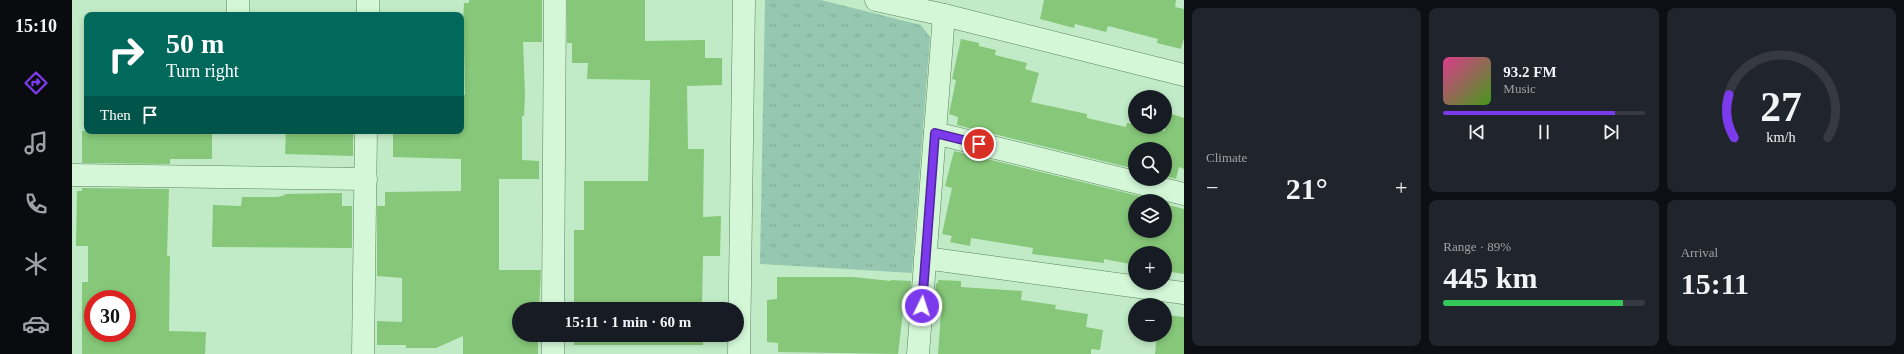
<!DOCTYPE html>
<meta charset="utf-8">
<style>
body{margin:0;font-family:Georgia,serif;background:#20242c;color:#f1f3f6;height:100vh;display:flex;flex-direction:column;font-size:15px;white-space:nowrap}
*{box-sizing:border-box;margin:0}
p{font-size:13px;color:#9ea1a6}
.icon{flex:none;width:22px;height:22px;fill:none;stroke:currentColor;stroke-width:2;stroke-linecap:round;stroke-linejoin:round}
.map{position:relative;flex:1;overflow:hidden}
.panel{display:flex;flex-direction:column;gap:8px;padding:8px;background:#0d0f14;width:720px}
.panel>*{flex:none}
.hud{position:absolute;left:12px;top:12px;width:380px;height:122px;border-radius:8px;box-shadow:0 2px 6px #0003;background:#00695c;color:#fff;overflow:hidden}
.fabs{position:absolute;left:1056px;top:90px;display:grid;gap:8px}
.fabs a{display:grid;place-items:center;width:44px;height:44px;border-radius:50%;background:#171b24;box-shadow:0 2px 6px #0003;font-size:20px}
.speed{position:absolute;left:12px;top:290px;display:flex;gap:8px;font-size:20px;font-weight:700;text-align:center}
.speed>*{display:grid;place-content:center;width:52px;height:52px;border-radius:50%;background:#171b24;box-shadow:0 2px 6px #0003;line-height:1}
.speed .limit{border:6px solid #d22;background:#fff;color:#111}
.pin{position:absolute;display:grid;place-items:center;width:34px;height:34px;color:#fff;margin:-17px;border:2px solid #fff;border-radius:50%;box-shadow:0 1px 4px #0007}
.me{position:absolute;width:44px;margin:-22px;rotate:4deg;stroke-linejoin:round;filter:drop-shadow(0 0 3px #0008)}
.turn{display:flex;align-items:center;gap:14px;height:84px;padding:0 16px;font-size:18px}
.turn .icon{width:52px;height:52px;stroke-width:2.5}
.turn b{display:block;font-size:28px;line-height:34px}
.then{display:flex;align-items:center;height:38px;padding:0 16px;background:#0003;gap:8px;font-size:15px}
.big{font-size:30px;font-weight:600;line-height:1.1}
.panel .widget{flex:1;display:flex;flex-direction:column;justify-content:center;gap:6px;min-width:0;padding:0 14px;border-radius:8px;background:#20242c}
.panel .dial{align-items:center;gap:0}
.dial svg{height:104px;overflow:visible;fill:none;stroke:#363941;stroke-width:7;stroke-linecap:round;text-anchor:middle}
.dial text{fill:#f1f3f6;stroke:none}
.song{display:flex;align-items:center;gap:12px}
.cover{width:48px;height:48px;border-radius:6px;background:linear-gradient(135deg,hsl(330 70% 55%),hsl(100 70% 35%))}
.played{height:4px;border-radius:2px;background:linear-gradient(90deg,#7c3aed 85%,#363941 85%)}
.keys{display:flex;justify-content:space-around;direction:ltr}
.heat{display:flex;justify-content:space-between;align-items:center;font-size:22px;direction:ltr}
.charge{height:6px;border-radius:3px;background:linear-gradient(90deg,#34c759 89%,#363941 0)}
.panel .tiles{flex:1;display:grid;gap:8px;grid-template-columns:repeat(3,1fr)}
.widget:first-child{grid-row:span 2}
.trip{position:absolute;left:440px;top:302px;width:232px;height:40px;border-radius:20px;background:#171b24;box-shadow:0 2px 6px #0003;font-weight:600;line-height:40px;text-align:center}
main{display:flex;flex:1;min-height:0}
.menu{display:flex;flex-direction:column;width:72px;justify-content:space-around;align-items:center;background:#090b0e;color:#9ea1a6}
.menu .icon{width:28px;height:28px}
.menu .current{color:#7c3aed}
.menu b{font-size:18px;color:#f1f3f6}
.map>svg:first-child{display:block}
.park{fill:url(#park-tufts)}
.building{fill:#86c779;fill-rule:evenodd}
.lines{fill:none;stroke-linecap:round;stroke-linejoin:round}
.street-casing{stroke:#5c845a;stroke-width:23}
.street{stroke:#d4f7d8;stroke-width:22}
.route-casing{stroke:#51269a;stroke-width:10}
.route{stroke:#7c3aed;stroke-width:7}
</style>
<main>
<nav class="menu">
<b>15:10</b>
<svg class="icon current" aria-label="directions" viewBox="0 0 24 24"><path d="M12 3l9 9-9 9-9-9zM9 14v-3h6M13 9l2 2-2 2"/></svg>
<svg class="icon" aria-label="music" viewBox="0 0 24 24"><path d="M9 18V5l10-2v13"/><circle cx="6" cy="18" r="3"/><circle cx="16" cy="16" r="3"/></svg>
<svg class="icon" aria-label="phone" viewBox="0 0 24 24"><path d="M5 4h4l2 5-3 2q2 4 5 5l2-3 5 2v4C11 20 4 13 5 4z"/></svg>
<svg class="icon" aria-label="climate" viewBox="0 0 24 24"><path d="M12 3v18M4 7l16 10M4 17L20 7"/></svg>
<svg class="icon" aria-label="car" viewBox="0 0 24 24"><path d="M5 17H2v-5l4-1 3-4h7l3 4 3 1v5h-3M9 17h6M6 11h13"/><circle cx="7" cy="17" r="2"/><circle cx="17" cy="17" r="2"/></svg>
</nav>
<div class="map">
<svg width="1112" height="354" viewBox="0 0 1112 354">
<defs>
<pattern id="park-tufts" width="24" height="20" patternUnits="userSpaceOnUse"><rect width="24" height="20" fill="#96c8b1"/><path d="M3 7l-1-3M5 7V3M7 7l1-3M15 17l-1-3M17 17v-4M19 17l1-3" fill="none" stroke="#81ac98"/></pattern>
</defs>
<rect width="100%" height="100%" fill="#c1ebc6"/>
<polygon class="park" points="693,0 749,0 849,25 858,37 840,273 688,264"/>
<g class="building">
<polygon points="397,0 470,0 470,42 451,42 453,94 452,116 450,116 450,160 467,161 467,179 427,179 427,270 469,270 467,309 447,309 447,335 466,335 466,354 391,354 391,336 364,348 334,348 334,345 305,345 305,321 330,322 330,278 305,276 305,206 313,206 313,192 389,191 389,159 321,157 321,131 389,131 389,99 391,95 393,95 392,40 390,40 392,3 397,3"/>
<polygon points="495,0 573,0 573,41 633,40 633,58 650,58 650,85 615,86 616,149 632,149 631,217 649,216 648,256 631,256 630,306 632,306 632,309 502,309 502,230 512,230 512,181 576,181 578,86 578,80 515,79 516,63 500,63 500,43 495,43"/>
<polygon points="972,0 1104,0 1103,7 1112,9 1112,38 1109,49 1085,43 1086,39 1036,26 1034,32 1003,24 1002,28 968,19"/>
<polygon points="889,39 907,43 907,46 924,50 923,55 955,63 953,69 967,73 959,102 1015,114 1015,118 1054,127 1055,123 1063,124 1063,127 1074,127 1093,131 1093,112 1112,118 1112,169 1107,167 1104,179 1093,176 1093,149 1063,149 1063,169 885,125 886,117 877,114 884,80 880,79"/>
<polygon points="10,131 140,131 140,159 98,159 98,164 10,163"/>
<polygon points="214,131 281,131 281,156 213,154"/>
<polygon points="882,151 1088,201 1063,201 1063,231 1093,231 1093,202 1097,203 1097,205 1112,209 1112,274 1093,271 1093,253 1063,253 1063,265 1032,259 1032,263 960,254 961,248 899,238 898,246 878,242 880,236 870,234 880,188 873,186"/>
<path d="M10,188L97,189L95,256H98L97,331L134,332L133,354H10V282H16V246H4L5,191H10ZM21,299H55V333H21Z"/>
<polygon points="270,193 270,206 280,206 280,248 140,247 141,205 169,206 170,197 206,197 213,195 213,194"/>
<polygon points="705,277 781,277 819,281 819,280 839,281 837,312 831,312 826,354 706,352 706,343 695,342 695,300 705,299"/>
<polygon points="866,280 889,281 889,287 950,291 949,300 984,305 983,309 1016,314 1014,327 1031,330 1028,350 1019,349 1019,354 866,354 869,314 862,314 864,283 866,283"/>
<polygon points="1093,315 1112,317 1112,354 1083,354 1085,335 1093,335"/>
<rect x="502" y="335" width="129" height="10"/>
</g>
<g class="lines">
<defs>
<g id="street">
<polyline points="166,0 166,15"/>
<polyline points="804,0 872,15"/>
<polyline points="296,15 296,0"/>
<polyline points="863,133 1112,194"/>
<polyline points="0,175 294,179"/>
<polyline points="853,258 1112,293"/>
<polyline points="481,309 483,0"/>
<polyline points="291,354 294,131"/>
<polyline points="481,354 481,335"/>
<polyline points="667,354 672,0"/>
<polyline points="846,354 872,15 1112,75"/>
</g>
</defs>
<use href="#street" class="street-casing"/>
<use href="#street" class="street"/>
</g>
<g class="lines">
<defs>
<polyline id="route" points="850,306 863,133 907,144"/>
</defs>
<use href="#route" class="route-casing"/>
<use href="#route" class="route"/>
</g>
</svg>
<div class="fabs">
<a><svg class="icon" aria-label="sound" viewBox="0 0 24 24"><path d="M4 9h4l5-4v14l-5-4H4zM17 9q2 3 0 6"/></svg></a>
<a><svg class="icon" aria-label="search" viewBox="0 0 24 24"><circle cx="10" cy="10" r="6"/><path d="M15 15l6 6"/></svg></a>
<a><svg class="icon" aria-label="layers" viewBox="0 0 24 24"><path d="M12 4l9 5-9 5-9-5zM3 14l9 5 9-5"/></svg></a>
<a>+</a>
<a>−</a>
</div>
<div class="speed"><div class="limit">30</div></div>
<div class="pin" style="left:907px;top:144px;background:#d93025"><svg class="icon" aria-label="arrive" viewBox="0 0 24 24"><path d="M6 21V4h12l-3 4 3 4H6"/></svg></div>
<svg class="me" style="left:850px;top:306px" viewBox="-20 -20 40 40"><circle r="17" fill="#7c3aed" stroke="#fff" stroke-width="3"/><path d="M0-11L8 9 0 5-8 9z" fill="#fff"/></svg>
<div class="trip">15:11 · 1 min · 60 m</div>
<div class="hud">
<div class="turn"><svg class="icon" aria-label="right" viewBox="0 0 24 24"><path d="M7 20v-9h11M14 6l5 5-5 5"/></svg><div><b>50 m</b>Turn right</div></div>
<div class="then">Then<svg class="icon" aria-label="arrive" viewBox="0 0 24 24"><path d="M6 21V4h12l-3 4 3 4H6"/></svg></div>
</div>
</div>
<section class="panel">
<div class="tiles">
<div class="widget"><p>Climate</p>
<div class="heat"><a>−</a><b class="big">21°</b><a>+</a></div>
</div>
<div class="widget">
<div class="song"><i class="cover"></i><div><b>93.2 FM</b><p>Music</p></div></div>
<div class="played"></div>
<div class="keys"><svg class="icon" aria-label="previous" viewBox="0 0 24 24"><path d="M18 5L8 12l10 7zM5 5v14"/></svg><svg class="icon" aria-label="pause" viewBox="0 0 24 24"><path d="M8 5v14M16 5v14"/></svg><svg class="icon" aria-label="next" viewBox="0 0 24 24"><path d="M6 5l10 7-10 7zM19 5v14"/></svg></div>
</div>
<div class="widget dial"><svg viewBox="0 0 100 80">
<path d="M14 69A42 42 0 1 1 86 69"/>
<path d="M14 69A42 42 0 0 1 10 36" stroke="#7c3aed"/>
<text x="50" y="56" font-size="32" font-weight="700">27</text>
<text x="50" y="72" font-size="11">km/h</text>
</svg></div>
<div class="widget"><p>Range · 89%</p><b class="big">445 km</b><div class="charge"></div></div>
<div class="widget"><p>Arrival</p><b class="big">15:11</b></div>
</div>
</section>
</main>
